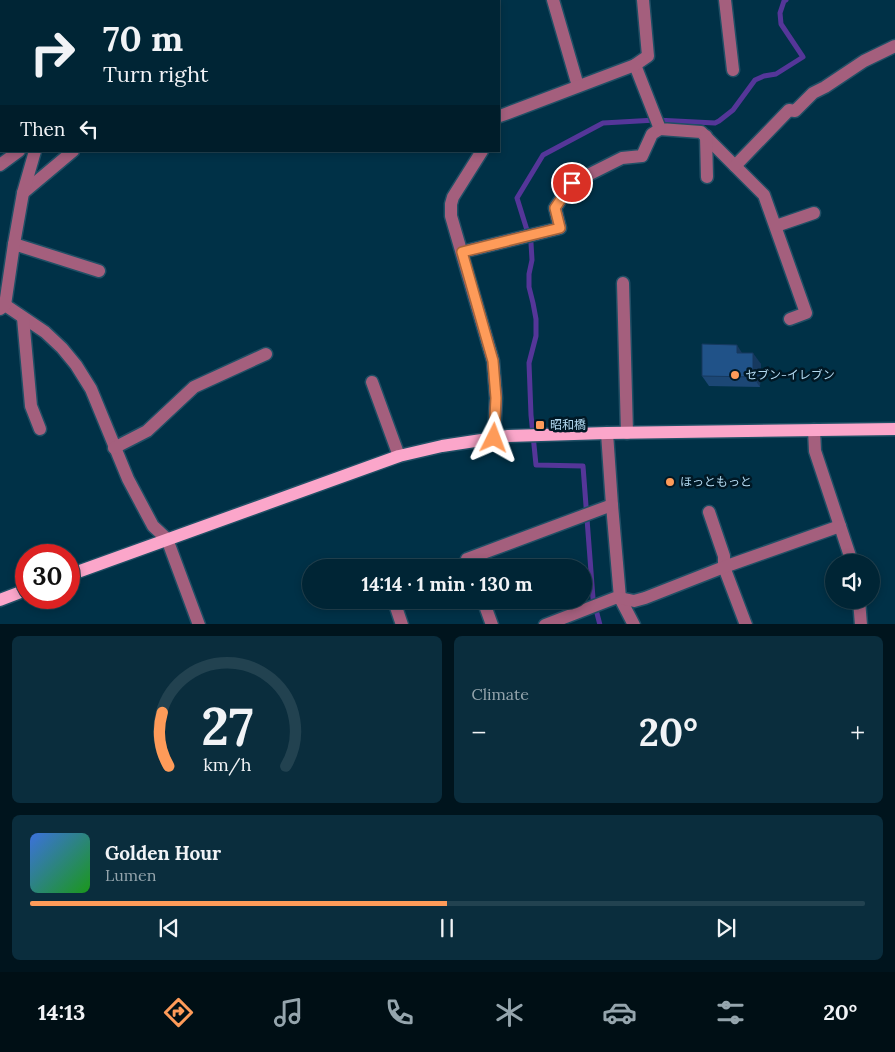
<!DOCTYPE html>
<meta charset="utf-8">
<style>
body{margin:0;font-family:Lora,"Noto Sans JP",serif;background:#0a2d3d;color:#f1f3f6;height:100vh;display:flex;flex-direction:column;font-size:19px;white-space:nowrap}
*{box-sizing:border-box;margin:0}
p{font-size:16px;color:#95a5ad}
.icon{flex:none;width:28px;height:28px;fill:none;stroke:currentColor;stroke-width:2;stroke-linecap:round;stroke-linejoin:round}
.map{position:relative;height:624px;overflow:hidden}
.drawer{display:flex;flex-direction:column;gap:12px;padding:12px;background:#00141d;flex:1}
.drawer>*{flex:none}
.hud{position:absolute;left:0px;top:0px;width:500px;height:152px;box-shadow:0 2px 8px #0003,0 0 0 1px #224250;background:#002535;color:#f1f3f6;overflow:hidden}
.fabs{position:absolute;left:825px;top:554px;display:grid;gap:10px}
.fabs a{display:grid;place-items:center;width:55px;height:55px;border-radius:50%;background:#002535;box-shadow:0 2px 8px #0003,0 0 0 1px #224250;font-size:25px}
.speed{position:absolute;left:15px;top:544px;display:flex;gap:10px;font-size:25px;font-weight:700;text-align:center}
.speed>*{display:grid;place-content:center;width:65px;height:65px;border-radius:50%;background:#002535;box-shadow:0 2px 8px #0003,0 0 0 1px #224250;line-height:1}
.speed .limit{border:8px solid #d22;background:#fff;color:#111}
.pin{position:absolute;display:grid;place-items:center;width:42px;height:42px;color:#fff;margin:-21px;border:2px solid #fff;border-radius:50%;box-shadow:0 1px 5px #0007}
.me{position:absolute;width:55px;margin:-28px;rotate:3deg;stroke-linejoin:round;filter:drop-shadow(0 0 4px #0008)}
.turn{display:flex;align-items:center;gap:18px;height:105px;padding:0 20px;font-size:22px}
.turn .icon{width:65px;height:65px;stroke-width:2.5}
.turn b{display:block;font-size:35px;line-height:42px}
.then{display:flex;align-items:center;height:48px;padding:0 20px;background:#0003;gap:10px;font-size:19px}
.big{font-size:38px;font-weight:700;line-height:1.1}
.drawer .tile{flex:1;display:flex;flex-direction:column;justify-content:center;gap:8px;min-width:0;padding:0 18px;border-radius:8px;background:#0a2d3d}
.drawer .dial{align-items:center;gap:0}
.dial svg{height:130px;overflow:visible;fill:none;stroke:#224250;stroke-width:7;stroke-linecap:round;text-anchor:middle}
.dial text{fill:#f1f3f6;stroke:none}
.song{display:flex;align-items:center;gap:15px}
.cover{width:60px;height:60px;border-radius:8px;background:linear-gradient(135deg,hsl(220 70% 55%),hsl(120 70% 35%))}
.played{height:5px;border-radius:2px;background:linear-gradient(90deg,#fe9b59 50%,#224250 50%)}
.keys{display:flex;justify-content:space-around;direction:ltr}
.heat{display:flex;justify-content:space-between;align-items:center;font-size:28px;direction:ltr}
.drawer .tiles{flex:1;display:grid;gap:12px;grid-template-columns:1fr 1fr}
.tile:last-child{grid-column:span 2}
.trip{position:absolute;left:302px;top:559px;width:290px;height:50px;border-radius:25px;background:#002535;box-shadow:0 2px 8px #0003,0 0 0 1px #224250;font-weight:700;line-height:50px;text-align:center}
.dock{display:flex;height:80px;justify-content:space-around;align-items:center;background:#000f15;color:#95a5ad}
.dock .icon{width:35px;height:35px}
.dock .selected{color:#fe9b59}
.dock b{font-size:22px;color:#f1f3f6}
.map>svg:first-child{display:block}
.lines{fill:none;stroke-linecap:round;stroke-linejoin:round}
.stream{stroke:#553699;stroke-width:5}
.minor-casing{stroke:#204f65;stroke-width:15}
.major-casing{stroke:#204f65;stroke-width:15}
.minor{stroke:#a45f7d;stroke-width:12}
.major{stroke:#fba6ca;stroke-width:12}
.wall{fill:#1c4775}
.shaded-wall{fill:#16395f}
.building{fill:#205288;stroke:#16395f}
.route-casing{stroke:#a5653a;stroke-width:12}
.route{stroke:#fe9b59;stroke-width:9}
.poi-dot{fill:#fe9b59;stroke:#001825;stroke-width:2}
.labels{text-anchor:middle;stroke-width:5;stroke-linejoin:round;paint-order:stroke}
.poi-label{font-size:12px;fill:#b2d9f0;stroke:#001825;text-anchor:start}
</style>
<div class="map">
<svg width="895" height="625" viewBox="0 0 895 625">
<rect width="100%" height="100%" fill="#003147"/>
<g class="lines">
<polyline class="stream" points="600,625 593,598 583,466 536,465 531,415 529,363 536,336 536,319 533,303 529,287 529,274 532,260 531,243 517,198 543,155 603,123 656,120 715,123 719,121 733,110 755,80 764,76 776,74 803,57 781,24 780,13 784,1 786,0"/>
<defs>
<g id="minor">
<polyline points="123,0 125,1"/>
<polyline points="466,0 467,1"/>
<polyline points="553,0 578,86"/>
<polyline points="725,0 733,70"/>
<polyline points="183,1 184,0"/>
<polyline points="249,1 250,0"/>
<polyline points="635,65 660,129 701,132 764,195 806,313 790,319"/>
<polyline points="500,116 635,65 648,56 643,0"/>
<polyline points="706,136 707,177"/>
<polyline points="482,151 453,197 451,204 451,216 493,361 496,398 494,438"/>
<polyline points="0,165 19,151"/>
<polyline points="735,166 789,110 795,111 813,93 825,87 864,61 895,46"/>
<polyline points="23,193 73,151"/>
<polyline points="776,226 814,213"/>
<polyline points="14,244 99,271"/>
<polyline points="462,252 560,228 555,208 572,183 622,158 642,156 652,134 660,129"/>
<polyline points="623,283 627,433"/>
<polyline points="5,305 45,332 62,348 76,365 91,389 128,479 153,526 167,539 199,625"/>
<polyline points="0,309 5,305 14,244 23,193 35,151"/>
<polyline points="23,318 31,406 40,429"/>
<polyline points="372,382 399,456"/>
<polyline points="814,430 815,451 852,562"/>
<polyline points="607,433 612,505 620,598 634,625"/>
<polyline points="114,448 147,431 194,387 266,354"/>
<polyline points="709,512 724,556 724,567 746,625"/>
<polyline points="471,568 467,559 612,505"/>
<polyline points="483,600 492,625"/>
<polyline points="859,600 861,625"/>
<polyline points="395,604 402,625"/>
<polyline points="545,625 615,598 620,598 634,601 645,598 724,567 840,526"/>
</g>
<g id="major">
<polyline points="69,575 399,456 442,446 508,436 607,433 895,429"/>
<polyline points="0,600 26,590"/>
</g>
</defs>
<use href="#minor" class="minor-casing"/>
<use href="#major" class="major-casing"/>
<use href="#minor" class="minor"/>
<use href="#major" class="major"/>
</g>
<polygon class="wall" points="743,353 761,364 760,387 709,386 702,376"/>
<g class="shaded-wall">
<polygon points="737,345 744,356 737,353"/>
<polygon points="753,353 761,364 760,387 753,377"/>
</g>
<polygon class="building" points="702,344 737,345 737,353 753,353 753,377 702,376"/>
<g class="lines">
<defs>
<polyline id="route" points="494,438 496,398 493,361 462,252 560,228 555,208 572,183"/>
</defs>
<use href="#route" class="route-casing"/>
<use href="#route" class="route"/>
</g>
<g class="poi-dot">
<circle cx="735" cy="375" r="5"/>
<rect x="535" y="420" width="10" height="10" rx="2.5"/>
<circle cx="670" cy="482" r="5"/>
</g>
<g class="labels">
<g class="poi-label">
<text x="745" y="379">セブン-イレブン</text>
<text x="550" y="429">昭和橋</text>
<text x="680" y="486">ほっともっと</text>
</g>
</g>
</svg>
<div class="fabs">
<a><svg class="icon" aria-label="sound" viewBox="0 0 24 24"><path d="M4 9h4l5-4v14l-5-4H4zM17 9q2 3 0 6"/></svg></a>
</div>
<div class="speed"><div class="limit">30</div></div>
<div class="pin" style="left:572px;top:183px;background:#d93025"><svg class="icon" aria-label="arrive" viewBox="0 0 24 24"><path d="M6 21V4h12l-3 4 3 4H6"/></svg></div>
<svg class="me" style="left:494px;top:438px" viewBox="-20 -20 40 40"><path d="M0-17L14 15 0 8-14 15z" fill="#fe9b59" stroke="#fff" stroke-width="4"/></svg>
<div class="trip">14:14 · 1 min · 130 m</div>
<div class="hud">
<div class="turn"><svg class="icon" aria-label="right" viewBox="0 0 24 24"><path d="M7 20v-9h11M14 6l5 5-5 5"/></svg><div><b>70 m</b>Turn right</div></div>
<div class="then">Then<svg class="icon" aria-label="left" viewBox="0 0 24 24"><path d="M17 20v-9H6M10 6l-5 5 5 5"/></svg></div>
</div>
</div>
<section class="drawer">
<div class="tiles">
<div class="tile dial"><svg viewBox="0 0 100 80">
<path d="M14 69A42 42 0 1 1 86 69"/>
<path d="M14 69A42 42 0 0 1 10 36" stroke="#fe9b59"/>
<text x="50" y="56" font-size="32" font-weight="700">27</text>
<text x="50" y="72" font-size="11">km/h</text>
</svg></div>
<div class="tile"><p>Climate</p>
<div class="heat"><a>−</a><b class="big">20°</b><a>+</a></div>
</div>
<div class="tile">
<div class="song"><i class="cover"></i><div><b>Golden Hour</b><p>Lumen</p></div></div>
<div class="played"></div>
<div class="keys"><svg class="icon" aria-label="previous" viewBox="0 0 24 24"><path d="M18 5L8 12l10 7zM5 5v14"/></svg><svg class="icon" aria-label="pause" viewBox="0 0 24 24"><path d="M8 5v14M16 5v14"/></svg><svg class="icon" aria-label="next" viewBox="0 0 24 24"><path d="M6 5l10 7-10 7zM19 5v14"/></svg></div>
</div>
</div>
</section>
<nav class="dock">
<b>14:13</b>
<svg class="icon selected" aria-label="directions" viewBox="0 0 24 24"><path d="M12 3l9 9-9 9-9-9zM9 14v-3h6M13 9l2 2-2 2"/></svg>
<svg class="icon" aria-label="music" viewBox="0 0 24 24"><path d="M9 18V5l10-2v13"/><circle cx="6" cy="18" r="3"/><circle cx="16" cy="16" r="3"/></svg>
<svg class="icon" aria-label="phone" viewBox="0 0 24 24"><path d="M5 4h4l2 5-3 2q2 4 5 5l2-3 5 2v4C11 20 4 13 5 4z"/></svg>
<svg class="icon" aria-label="climate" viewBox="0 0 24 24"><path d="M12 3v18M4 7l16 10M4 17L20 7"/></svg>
<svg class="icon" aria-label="car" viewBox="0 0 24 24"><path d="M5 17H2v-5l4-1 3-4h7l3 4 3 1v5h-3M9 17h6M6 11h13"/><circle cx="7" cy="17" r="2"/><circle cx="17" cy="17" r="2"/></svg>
<svg class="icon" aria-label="filters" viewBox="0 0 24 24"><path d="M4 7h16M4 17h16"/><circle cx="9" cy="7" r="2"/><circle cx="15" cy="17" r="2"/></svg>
<b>20°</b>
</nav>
